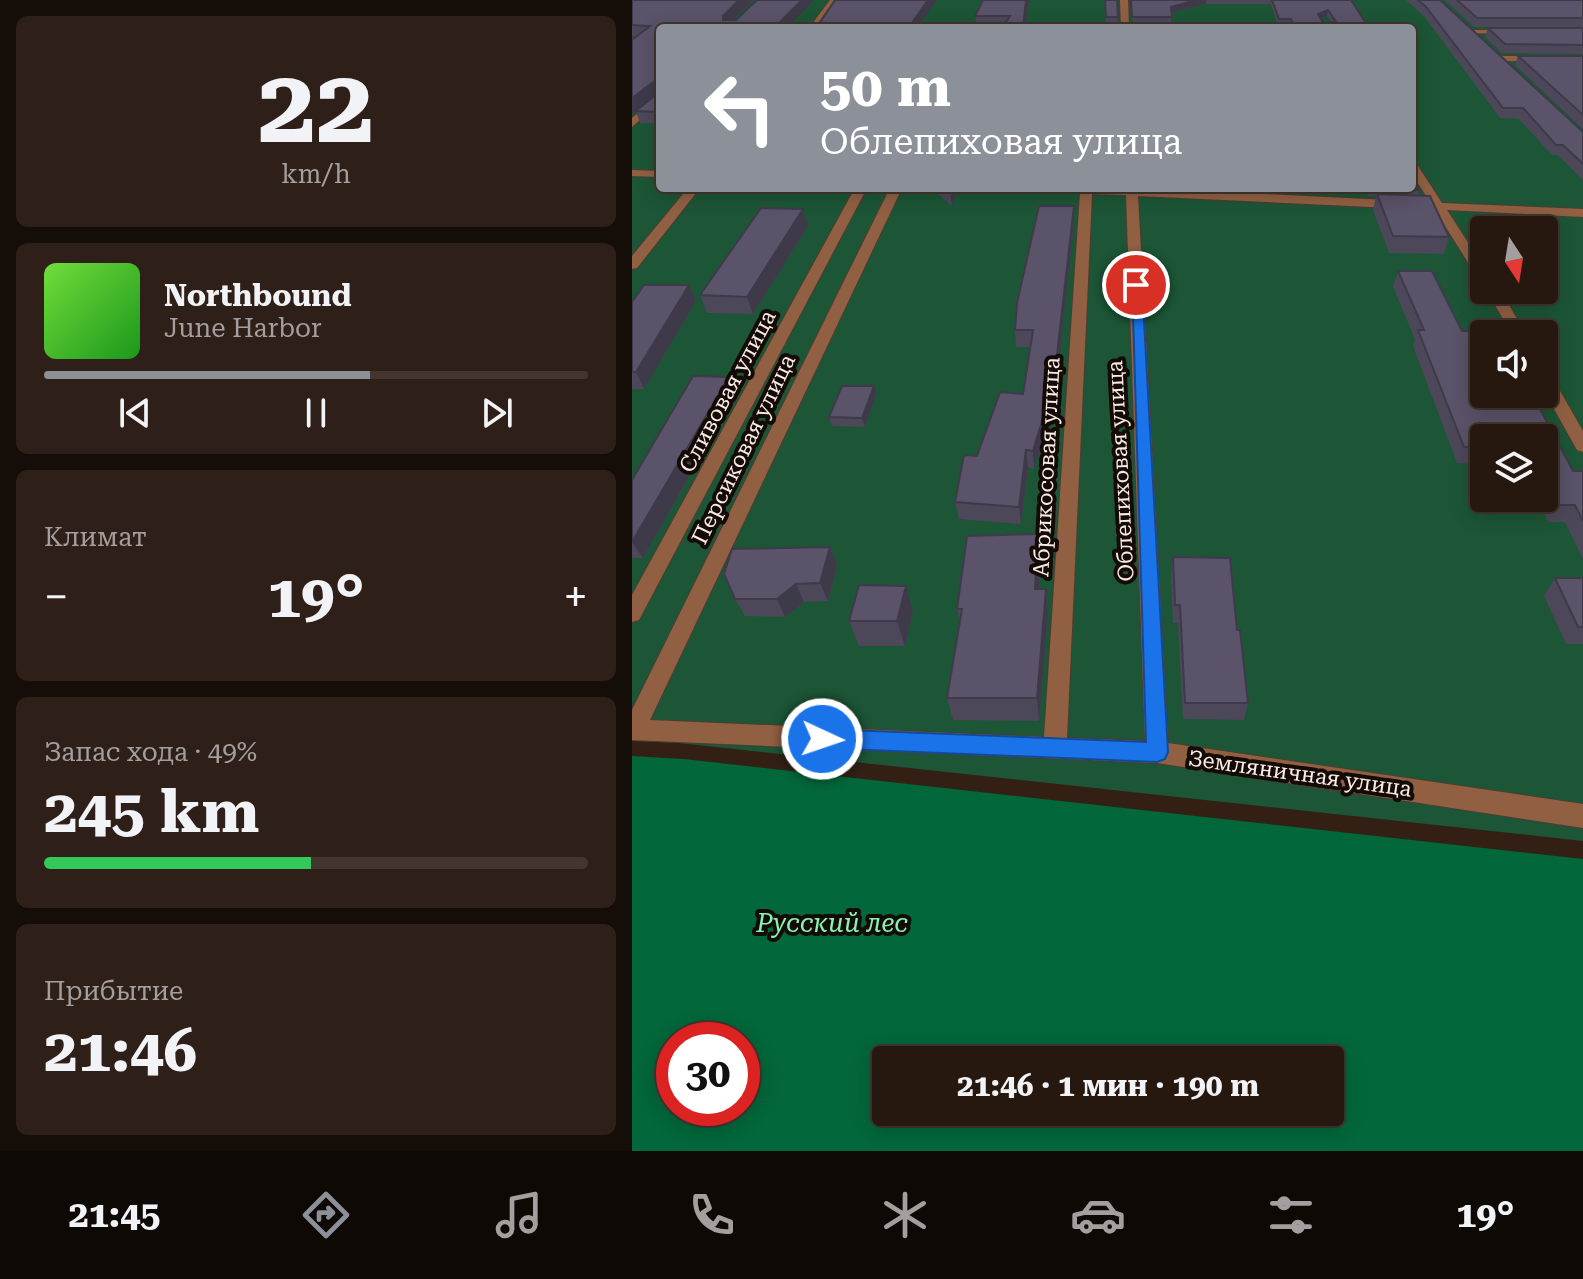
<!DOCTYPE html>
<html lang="ru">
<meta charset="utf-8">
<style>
body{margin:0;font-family:"Roboto Serif",serif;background:#2e2018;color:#f1f3f6;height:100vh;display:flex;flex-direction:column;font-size:30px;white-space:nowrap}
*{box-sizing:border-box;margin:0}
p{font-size:26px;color:#a49f9e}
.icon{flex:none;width:44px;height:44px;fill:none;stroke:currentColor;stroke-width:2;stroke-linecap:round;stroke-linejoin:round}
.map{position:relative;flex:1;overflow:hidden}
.drawer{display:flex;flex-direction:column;gap:16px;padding:16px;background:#150d08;width:632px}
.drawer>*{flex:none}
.guide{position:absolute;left:24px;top:24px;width:760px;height:168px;border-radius:8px;box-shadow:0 4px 20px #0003,0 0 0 2px #42362f;background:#8c9099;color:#fff;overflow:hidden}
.needle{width:52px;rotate:168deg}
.controls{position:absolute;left:838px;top:216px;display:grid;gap:16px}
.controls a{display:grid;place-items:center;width:88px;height:88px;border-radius:8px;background:#26170f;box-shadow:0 4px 20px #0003,0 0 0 2px #42362f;font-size:40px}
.speed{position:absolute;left:24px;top:1022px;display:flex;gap:16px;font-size:40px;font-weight:700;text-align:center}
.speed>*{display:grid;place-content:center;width:104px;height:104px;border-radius:50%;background:#26170f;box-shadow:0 4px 20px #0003,0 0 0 2px #42362f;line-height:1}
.speed .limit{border:12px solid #d22;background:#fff;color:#111}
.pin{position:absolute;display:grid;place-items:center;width:68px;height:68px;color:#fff;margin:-34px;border:4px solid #fff;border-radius:50%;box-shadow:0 2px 8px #0007}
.me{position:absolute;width:88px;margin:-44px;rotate:93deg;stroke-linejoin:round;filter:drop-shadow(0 0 6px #0008)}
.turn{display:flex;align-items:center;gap:28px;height:168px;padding:0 32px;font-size:36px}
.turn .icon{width:104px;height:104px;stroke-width:2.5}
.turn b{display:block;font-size:56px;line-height:68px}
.big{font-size:60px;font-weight:700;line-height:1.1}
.drawer .card{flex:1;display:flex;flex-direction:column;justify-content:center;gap:12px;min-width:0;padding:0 28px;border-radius:12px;background:#2e2018}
.drawer .dial{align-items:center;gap:0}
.dial b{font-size:104px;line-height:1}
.song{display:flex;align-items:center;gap:24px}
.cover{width:96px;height:96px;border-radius:12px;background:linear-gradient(135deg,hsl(100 70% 55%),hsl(120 70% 35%))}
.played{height:8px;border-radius:4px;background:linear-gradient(90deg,#8c9099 60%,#42362f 60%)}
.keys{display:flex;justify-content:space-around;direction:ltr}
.heat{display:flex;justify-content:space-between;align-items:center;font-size:44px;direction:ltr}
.charge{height:12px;border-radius:6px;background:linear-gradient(90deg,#34c759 49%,#42362f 0)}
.trip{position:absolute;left:240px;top:1046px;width:472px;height:80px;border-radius:8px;background:#26170f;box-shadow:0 4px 20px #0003,0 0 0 2px #42362f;font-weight:700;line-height:80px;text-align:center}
.menu{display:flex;height:128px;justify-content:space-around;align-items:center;background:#0f0906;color:#a49f9e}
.menu .icon{width:56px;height:56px}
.menu .active{color:#8c9099}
.menu b{font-size:36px;color:#f1f3f6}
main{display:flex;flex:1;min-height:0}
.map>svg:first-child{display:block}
.green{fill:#1c5636;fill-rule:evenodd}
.forest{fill:#02673a;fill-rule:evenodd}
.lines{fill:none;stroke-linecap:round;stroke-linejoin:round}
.minor-casing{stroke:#4f3c31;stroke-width:2}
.minor{fill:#916043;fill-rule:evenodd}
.wall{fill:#4d475a;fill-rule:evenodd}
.shaded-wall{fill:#3f3a4a}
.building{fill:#5a5369;stroke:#3f3a4a;stroke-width:2;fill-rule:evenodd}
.route{fill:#1a73e8;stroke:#114b97;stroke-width:2}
.labels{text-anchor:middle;stroke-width:8;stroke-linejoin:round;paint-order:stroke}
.street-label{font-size:22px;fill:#faebe4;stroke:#140b07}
.near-park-label{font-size:26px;font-style:italic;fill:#86f5b2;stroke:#140b07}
</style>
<main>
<section class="drawer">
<div class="card dial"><b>22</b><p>km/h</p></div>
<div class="card">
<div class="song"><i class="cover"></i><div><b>Northbound</b><p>June Harbor</p></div></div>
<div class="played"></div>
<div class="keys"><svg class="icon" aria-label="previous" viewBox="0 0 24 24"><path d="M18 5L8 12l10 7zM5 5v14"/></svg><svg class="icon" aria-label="pause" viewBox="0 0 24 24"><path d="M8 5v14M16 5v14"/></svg><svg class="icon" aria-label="next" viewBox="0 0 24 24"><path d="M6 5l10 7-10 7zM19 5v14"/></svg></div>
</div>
<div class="card"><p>Климат</p>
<div class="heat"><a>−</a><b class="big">19°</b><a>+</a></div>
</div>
<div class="card"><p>Запас хода · 49%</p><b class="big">245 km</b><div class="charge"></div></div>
<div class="card"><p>Прибытие</p><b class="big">21:46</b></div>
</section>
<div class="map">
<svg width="951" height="1151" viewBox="0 0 951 1151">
<rect width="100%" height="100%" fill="#331f14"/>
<path class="green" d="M0,0H951V841L47,743L0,741ZM28,28H780V188H28ZM852,230H912V290H852ZM852,334H912V394H852ZM852,438H912V498H852Z"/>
<path class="forest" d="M0,756L52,759L951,859V1151H0ZM42,1040H110V1108H42ZM254,1060H698V1112H254Z"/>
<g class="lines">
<g class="minor-casing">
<path id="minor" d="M198,0H206L185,28H177Z
M488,0H496L497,28H489Z
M327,22H333V28H325Z
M301,23H307V28H299Z
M838,30H882L886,32L835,34Z
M868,56H951V62L865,61Z
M28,94V102L0,127V118Z
M780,162L784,163L810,203L951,209V217L815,210L852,267V281L847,280L803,210L506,196L536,743L951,804V828L525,763L0,740V710L258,188H270L18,720L412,737L448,193L416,191L410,188H506L798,202L780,174ZM460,194L494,195L513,741L435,738Z
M0,170L28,171V177L0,176Z
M56,188H68L5,268L0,269V256Z
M223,188H235L7,620L0,622V595Z
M854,290H868L894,334H880Z
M912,372L920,377L951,431V452L945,450L912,391Z"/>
</g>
<use href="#minor" class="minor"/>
</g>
<path class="wall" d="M0,0H121L100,20L155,28H28V124L8,123L4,111L12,104L0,114V40L5,36H0Z
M397,0L393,28H345L343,16Z
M473,0H485L486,24H474Z
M499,0H719L737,28H659L658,25H646L639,4H574L539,13V24H500ZM695,16L699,22L691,23L689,19Z
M774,0H808L951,132V180L926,155H920L887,119L868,118L792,16Z
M813,0H951V27H842Z
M856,28H951V54L870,53L853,37Z
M886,56H951V129L883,65Z
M299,188H325L320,206Z
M733,188H780L787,190L786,196L817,237L812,254L757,253L741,210L744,196H736Z
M442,222L423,398L402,469L396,467L389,524L327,519L323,502L345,456L391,394L398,347H384L383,330Z
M176,226L121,314L75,313L68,295Z
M766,271H800L830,331H848L852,338V394H900L941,471H951V559L933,522H916L905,498H912V438H852V464L825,463L781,346L783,339L761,287Z
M57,285L64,301L12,389H0V302Z
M97,377L104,393L11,558H0V480Z
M244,395L233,427L200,426L197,417Z
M406,534L408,559L407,589H414L416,613L407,721L321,720L315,698L328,621L325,609Z
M198,547L205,565L196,601L172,602L153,617L113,616L103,599Z
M541,557L605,630L616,703L612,720L551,719L546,623H541L539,575Z
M923,578H951V644H934L912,596Z
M281,611L273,646H227L217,621Z"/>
<path class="shaded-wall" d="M107,0H121L94,26L91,20V16Z
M170,0H182L155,28H142Z
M296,0H305L285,28H277Z
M394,0H397L393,28H391Z
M564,0H574V4L538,13L539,7Z
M696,10L695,16L685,20L686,14Z
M24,80L28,91L0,114V98Z
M319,188H325L320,206L318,191Z
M442,206V222L423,398L402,469L401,451Z
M171,209L176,226L121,314L115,297Z
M57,285L64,301L12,389L4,372Z
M97,377L104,393L11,558L0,542Z
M242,386L244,395L233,427L230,418Z
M394,450L396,467L389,524L387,507Z
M406,534L408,559L406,613L403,589Z
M198,547L205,565L196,601L188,583Z
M164,584L172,602L153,617L145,599Z
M274,586L281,611L273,646L265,621Z
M414,589L416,613L407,721L405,698Z"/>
<path class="building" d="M0,0H107L91,16V20H104L125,0H170L142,28H28V112L4,111L26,93L27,82L24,80L0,98V40L18,26L0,25Z
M203,0H296L277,27H273V28H184Z
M351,0H394L391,28H370L378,16H343Z
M473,0H485L486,17H474Z
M499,0H564L539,7L540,17H500Z
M640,0H719L737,28H663L659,19H647ZM696,10L704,22L691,23L686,14Z
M786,0H808L951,132V164L931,145H924L891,108H871L794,7Z
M825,0H951V18H845Z
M856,28H951V45L873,44Z
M886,56H951V115Z
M780,178L787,190L744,188H780Z
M745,194L798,196L817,237L761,236Z
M407,206H442L422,381L401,451L394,450L387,507L323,502L332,455L345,456L368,392L391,394L401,330H383L385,303Z
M129,208L171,209L115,297L68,295Z
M766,271H800L830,331H848L852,338V394H900L941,471H951V521L943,505H926L912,478V438H852V447H832L786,330H792Z
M12,285H57L4,372H0V302Z
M61,376L97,377L0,542V480Z
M210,386H242L230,418L197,417Z
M406,534L403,589H414L405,698H315L330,609H325L335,536Z
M198,547L188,583L164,584L145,599H103L92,574L100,549Z
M541,557L598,558L605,630H608L616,703H553L548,605H543Z
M923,578H951V627H946Z
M227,585L274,586L265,621H217Z"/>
<path class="route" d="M500,282L510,285L536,752L533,759L525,762L190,748L182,745L179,739L182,732L190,729L514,742Z"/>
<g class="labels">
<g class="street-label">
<text transform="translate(95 391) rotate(-62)" y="8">Сливовая улица</text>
<text transform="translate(111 449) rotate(-64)" y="8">Персиковая улица</text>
<text transform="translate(414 467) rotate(-87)" y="8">Абрикосовая улица</text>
<text transform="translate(488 471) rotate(-93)" y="8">Облепиховая улица</text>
<text transform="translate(668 773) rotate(8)" y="8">Земляничная улица</text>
</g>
<g class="near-park-label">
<text x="200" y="932">Русский лес</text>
</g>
</g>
</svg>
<div class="controls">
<a><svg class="needle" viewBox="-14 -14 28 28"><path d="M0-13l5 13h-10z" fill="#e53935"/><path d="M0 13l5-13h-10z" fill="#a49f9e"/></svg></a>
<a><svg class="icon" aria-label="sound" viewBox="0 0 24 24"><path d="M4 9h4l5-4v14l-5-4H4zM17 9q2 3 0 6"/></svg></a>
<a><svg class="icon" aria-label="layers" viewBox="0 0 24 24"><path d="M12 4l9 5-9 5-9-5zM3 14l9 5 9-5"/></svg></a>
</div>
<div class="speed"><div class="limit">30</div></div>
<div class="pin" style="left:504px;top:285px;background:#d93025"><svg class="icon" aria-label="arrive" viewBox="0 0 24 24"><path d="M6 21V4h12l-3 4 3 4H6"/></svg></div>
<svg class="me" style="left:190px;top:739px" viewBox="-20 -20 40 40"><circle r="17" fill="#1a73e8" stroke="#fff" stroke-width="3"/><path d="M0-11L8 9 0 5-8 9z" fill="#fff"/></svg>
<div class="trip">21:46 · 1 мин · 190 m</div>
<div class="guide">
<div class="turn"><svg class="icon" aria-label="left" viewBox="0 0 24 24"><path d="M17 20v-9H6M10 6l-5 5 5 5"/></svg><div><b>50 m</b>Облепиховая улица</div></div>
</div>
</div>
</main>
<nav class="menu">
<b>21:45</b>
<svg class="icon active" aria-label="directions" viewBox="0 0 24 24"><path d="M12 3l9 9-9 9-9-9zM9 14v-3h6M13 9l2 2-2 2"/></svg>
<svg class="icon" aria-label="music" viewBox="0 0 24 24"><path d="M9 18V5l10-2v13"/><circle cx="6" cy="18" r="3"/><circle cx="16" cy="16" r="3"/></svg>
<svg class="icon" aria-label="phone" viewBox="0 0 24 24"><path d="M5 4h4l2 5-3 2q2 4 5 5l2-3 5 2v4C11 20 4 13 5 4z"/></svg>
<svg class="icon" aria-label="climate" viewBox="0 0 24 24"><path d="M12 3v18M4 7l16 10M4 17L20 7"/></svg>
<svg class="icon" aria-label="car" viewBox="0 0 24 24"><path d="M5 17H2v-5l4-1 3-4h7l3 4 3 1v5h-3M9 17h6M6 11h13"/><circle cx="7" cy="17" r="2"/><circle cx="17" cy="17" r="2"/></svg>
<svg class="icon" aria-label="filters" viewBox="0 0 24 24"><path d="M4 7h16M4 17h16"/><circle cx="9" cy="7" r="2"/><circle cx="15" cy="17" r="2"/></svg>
<b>19°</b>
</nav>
